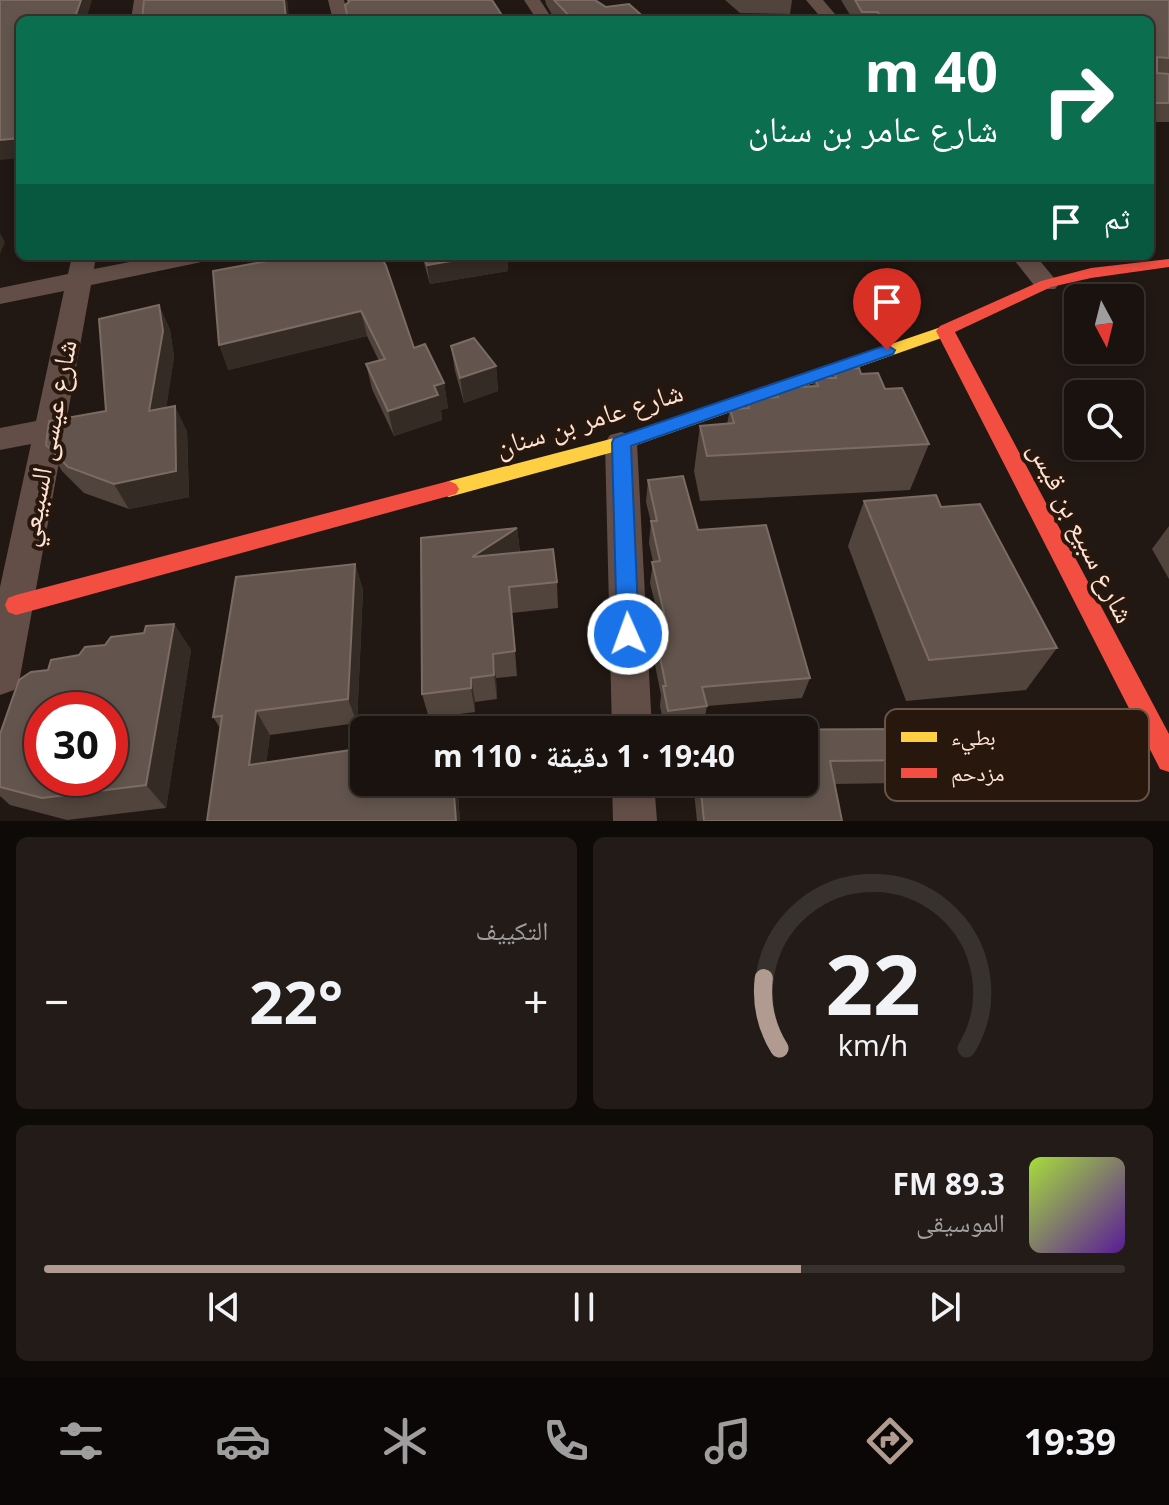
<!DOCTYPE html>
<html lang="ar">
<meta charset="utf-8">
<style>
body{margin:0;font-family:"Noto Sans","Noto Naskh Arabic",sans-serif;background:#221b17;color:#f1f3f6;direction:rtl;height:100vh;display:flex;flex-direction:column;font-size:30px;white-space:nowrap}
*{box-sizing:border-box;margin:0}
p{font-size:26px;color:#9f9e9e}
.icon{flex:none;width:44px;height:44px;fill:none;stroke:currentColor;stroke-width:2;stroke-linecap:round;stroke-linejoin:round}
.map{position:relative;height:821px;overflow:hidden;direction:ltr}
.details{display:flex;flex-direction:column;gap:16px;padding:16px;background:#0e0a08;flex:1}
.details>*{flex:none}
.hud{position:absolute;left:16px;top:16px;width:1138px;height:244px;border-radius:12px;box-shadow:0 4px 12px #0003,0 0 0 2px #37322e;direction:rtl;background:#0b6e4f;color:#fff;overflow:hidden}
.needle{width:52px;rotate:173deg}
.buttons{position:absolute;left:1064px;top:284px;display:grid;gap:16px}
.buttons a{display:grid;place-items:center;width:80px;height:80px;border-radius:12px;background:#19120e;box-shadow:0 4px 12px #0003,0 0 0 2px #37322e;font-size:40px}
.speed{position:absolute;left:24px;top:692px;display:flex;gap:16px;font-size:40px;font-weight:700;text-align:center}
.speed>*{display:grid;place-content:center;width:104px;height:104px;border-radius:50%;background:#19120e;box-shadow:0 4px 12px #0003,0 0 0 2px #37322e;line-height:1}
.speed .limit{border:12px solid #d22;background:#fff;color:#111}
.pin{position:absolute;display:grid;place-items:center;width:68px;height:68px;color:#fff;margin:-82px -34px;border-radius:50% 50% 50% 0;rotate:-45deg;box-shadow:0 0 8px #0007}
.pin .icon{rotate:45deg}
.me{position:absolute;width:88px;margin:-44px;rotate:358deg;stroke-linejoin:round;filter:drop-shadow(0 0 6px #0008)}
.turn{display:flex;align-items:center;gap:28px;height:168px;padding:0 24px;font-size:36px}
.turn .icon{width:104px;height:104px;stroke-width:2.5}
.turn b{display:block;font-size:56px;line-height:68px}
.then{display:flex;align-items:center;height:76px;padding:0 24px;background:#0003;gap:16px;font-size:30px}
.big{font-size:60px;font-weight:700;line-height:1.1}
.details .card{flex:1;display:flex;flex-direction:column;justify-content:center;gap:12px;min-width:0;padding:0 28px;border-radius:12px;background:#221b17}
.details .dial{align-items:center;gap:0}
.dial svg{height:208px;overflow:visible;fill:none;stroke:#37322e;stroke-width:7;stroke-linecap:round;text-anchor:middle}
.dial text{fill:#f1f3f6;stroke:none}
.song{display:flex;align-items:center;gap:24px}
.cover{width:96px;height:96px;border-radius:12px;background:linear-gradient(135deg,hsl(80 70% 55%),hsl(270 70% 35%))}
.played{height:8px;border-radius:4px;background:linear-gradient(90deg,#b19b90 70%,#37322e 70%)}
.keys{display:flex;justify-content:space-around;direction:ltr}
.heat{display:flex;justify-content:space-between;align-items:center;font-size:44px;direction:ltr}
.details .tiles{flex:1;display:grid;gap:16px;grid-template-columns:1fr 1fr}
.card:last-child{grid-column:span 2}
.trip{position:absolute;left:350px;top:716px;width:468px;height:80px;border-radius:12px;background:#19120e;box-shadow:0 4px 12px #0003,0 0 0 2px #37322e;font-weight:700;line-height:80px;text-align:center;direction:rtl}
.tab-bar{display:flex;height:128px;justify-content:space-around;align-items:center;background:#0a0706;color:#9f9e9e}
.tab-bar .icon{width:56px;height:56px}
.tab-bar .selected{color:#b19b90}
.tab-bar b{font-size:36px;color:#f1f3f6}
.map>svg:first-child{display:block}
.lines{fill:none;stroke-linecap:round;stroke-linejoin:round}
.street{fill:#624e47;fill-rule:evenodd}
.slow{fill:#ffcf43;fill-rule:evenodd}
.jam{fill:#f24e42;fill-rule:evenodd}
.wall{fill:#50443c}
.shaded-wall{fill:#352b25}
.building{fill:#63554d;stroke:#7b6b62;stroke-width:2;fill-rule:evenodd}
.route{fill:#1a73e8;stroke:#114b97;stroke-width:2}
.labels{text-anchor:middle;stroke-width:8;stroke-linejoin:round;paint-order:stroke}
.street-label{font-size:28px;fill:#ffe2d3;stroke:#27170d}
.key{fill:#27170d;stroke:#685448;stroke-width:2}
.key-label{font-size:22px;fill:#ffe2d3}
</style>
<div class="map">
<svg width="1169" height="821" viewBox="0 0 1169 821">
<rect width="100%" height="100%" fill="#211813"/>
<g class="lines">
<path class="street" d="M134,0H150L147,20H131Z
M328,0H344L349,20H333Z
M524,0H540L553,20H537Z
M806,0H823L840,20H823Z
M72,256H96L94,269L160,256H209L206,261L197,263L91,285L20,677L14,690L0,695V587L31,444L0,450V428L36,421L64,291L0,304V288L68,274Z
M1011,256H1036L1059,284L1055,289H1037Z
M621,432L632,435L637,443L652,730H612L605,443L610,435Z
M612,782H654L657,821H613Z"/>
<path class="slow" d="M944,326L950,327L952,331L950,335L628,448L449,497L442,494L439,489L442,484L449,481L618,437Z"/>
<path class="jam" d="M1169,259V267L1091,278L1051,287L955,332L1169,734V772L1160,769L936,331L940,326L1041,281L1091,268Z
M449,481L456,484L459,489L456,494L16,615L8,612L5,605L8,598L16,595Z"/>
</g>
<path class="wall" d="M545,0H595L606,7L647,20H555L546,4Z
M725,0H792L790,14L740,13Z
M841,0H1169V122H1150V20H853Z
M295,256L414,348L444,383L448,408L441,410L442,420L394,436L372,389L366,364L379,361L367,336L228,370Z
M422,256H507L508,271L430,284Z
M159,305L170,330L174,357L166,407L187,431L189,497L129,509L84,493L62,471L46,445L106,411Z
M451,346L496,366L498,391L464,403L455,371Z
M833,369L861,374L885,389L929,444L910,490L700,501L694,471L700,426L727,424L730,409H744L746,399L773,397L775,388L813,386L815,378H830Z
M648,480L698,530L810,678L802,698L707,706L703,726L665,730L660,706L661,695L651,645L653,622L657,621L658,616L650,583L653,562L649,543L651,522L646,502Z
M864,501L941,507L1057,648L1026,690L906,701L848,546Z
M1169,526V579L1152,549Z
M517,528L520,552L557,582L558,608L512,613L517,676L496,678L497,699L475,702V712L429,718L422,694Z
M355,564L363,590L357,723L270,735L266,763L351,750L364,782H457L460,821H207L220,728L213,717Z
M174,624L191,650L166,808L67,820L10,805L0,796V734L79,655L105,645Z
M804,730L912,760L897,783L835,784L842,821H697L693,782H804Z"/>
<path class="shaded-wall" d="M81,0H92L86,20H74Z
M284,0H287L288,4L289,20H286Z
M20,138V158L0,160V140Z
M0,233L5,242L0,254Z
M480,256H507L508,271L430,284L427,265Z
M159,305L170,330L174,357L162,437L149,411Z
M361,311L367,336L228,370L219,345Z
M496,366L498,391L464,403L460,378Z
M444,383L448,408L441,410L442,420L394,436L388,411L434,386Z
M175,406L187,431L189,497L129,509L114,484Z
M517,528L520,554L472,557Z
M355,564L363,590L357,723L348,699Z
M174,624L191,650L166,808L146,785Z
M493,654L496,678L497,699L494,675Z
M471,678L475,702V712L471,688Z
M256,711L270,735L263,787L249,765Z
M351,750L361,772V798L351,776Z
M453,782H457L460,821H456Z"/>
<path class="building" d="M0,0H81L74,20H20V138L0,140Z
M144,0H284L286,20H142Z
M348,0H492L505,20H348L345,5L349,2Z
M554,0H595L606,7L629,4L647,20H573Z
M855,0H1169V58L1157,57V73L1169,74V103H1150V20H881L878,12H862Z
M295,256H381L386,266L414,348L425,344L444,383L434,386L438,395L388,411L366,364L385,359L361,311L219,345L213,271Z
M424,256H480L427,265Z
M159,305L163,331L149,411L175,406L176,471L114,484L68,467L46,445L49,421L106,411L99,319Z
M474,338L496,366L460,378L451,346Z
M859,368L861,374L878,373L885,389L902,388L929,444L707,456L700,426L734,423L730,409L749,408L746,399L778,397L775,388L818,386L815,378H836L833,369Z
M683,476L698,530L766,525L810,678L702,687L707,706L668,711L663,686H666L653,624V622L660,621L658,614L664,613L652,562L660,561L651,521H657L648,480Z
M936,495L941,507L980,504L1057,648L929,660L864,501Z
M517,528L472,557L553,549L557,582L509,587L515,651L493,654L494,675L471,678V688L422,694L421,538Z
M355,564L348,699L256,711L249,765L351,750V776L364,774V782H453L456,821H207L222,716L213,717L236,577Z
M174,624L146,785L42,798L0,787V734L19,680L31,672L48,670L51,660L79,655L85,647L105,645L111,637L144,633L146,626ZM42,710H110V778H42Z
M904,729L912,760L830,761L842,821H704L700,782H804V730H735Z"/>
<path class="route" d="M887,345L895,350L893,354L631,446L639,634L636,641L628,644L620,641L617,634L612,443L614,438Z"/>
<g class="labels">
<g class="street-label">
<text transform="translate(589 419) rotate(-17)" y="10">شارع عامر بن سنان</text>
<text transform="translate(47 443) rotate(-79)" y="10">شارع عيسى السبيعي</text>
<text transform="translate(1082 532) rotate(63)" y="10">شارع سبيع بن قيس</text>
</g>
</g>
<rect x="885" y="709" width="264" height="92" rx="12" class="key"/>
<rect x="901" y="732" width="36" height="10" fill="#ffcf43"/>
<rect x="901" y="768" width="36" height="10" fill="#f24e42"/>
<g class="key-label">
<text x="951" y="745">بطيء</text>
<text x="951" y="781">مزدحم</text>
</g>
</svg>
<div class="buttons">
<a><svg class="needle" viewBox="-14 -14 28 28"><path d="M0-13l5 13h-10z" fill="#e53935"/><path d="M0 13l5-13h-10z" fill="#9f9e9e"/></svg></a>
<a><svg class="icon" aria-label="search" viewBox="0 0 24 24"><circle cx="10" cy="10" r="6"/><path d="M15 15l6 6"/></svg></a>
</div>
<div class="speed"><div class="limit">30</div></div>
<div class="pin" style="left:887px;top:350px;background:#d93025"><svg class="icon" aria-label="arrive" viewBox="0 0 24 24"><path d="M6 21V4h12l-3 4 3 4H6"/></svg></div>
<svg class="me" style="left:628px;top:634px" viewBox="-20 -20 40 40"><circle r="17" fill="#1a73e8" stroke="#fff" stroke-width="3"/><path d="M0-11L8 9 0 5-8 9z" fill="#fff"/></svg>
<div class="trip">19:40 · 1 دقيقة · 110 m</div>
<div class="hud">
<div class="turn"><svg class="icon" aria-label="right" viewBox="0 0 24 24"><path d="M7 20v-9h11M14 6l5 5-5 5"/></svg><div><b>40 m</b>شارع عامر بن سنان</div></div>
<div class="then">ثم<svg class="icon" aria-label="arrive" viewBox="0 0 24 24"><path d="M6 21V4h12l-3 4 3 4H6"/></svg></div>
</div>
</div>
<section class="details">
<div class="tiles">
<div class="card dial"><svg viewBox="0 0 100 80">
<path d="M14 69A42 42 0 1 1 86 69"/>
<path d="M14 69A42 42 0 0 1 8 42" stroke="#b19b90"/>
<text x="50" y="56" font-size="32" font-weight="700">22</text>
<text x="50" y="72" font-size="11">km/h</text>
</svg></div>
<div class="card"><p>التكييف</p>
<div class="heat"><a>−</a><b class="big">22°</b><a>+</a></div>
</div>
<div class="card">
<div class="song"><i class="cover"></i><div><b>89.3 FM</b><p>الموسيقى</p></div></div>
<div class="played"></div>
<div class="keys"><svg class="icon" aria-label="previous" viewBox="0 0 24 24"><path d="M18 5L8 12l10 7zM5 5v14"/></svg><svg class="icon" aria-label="pause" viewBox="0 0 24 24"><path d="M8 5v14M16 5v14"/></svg><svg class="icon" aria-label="next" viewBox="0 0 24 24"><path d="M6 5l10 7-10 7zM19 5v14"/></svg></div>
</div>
</div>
</section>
<nav class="tab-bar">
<b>19:39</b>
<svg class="icon selected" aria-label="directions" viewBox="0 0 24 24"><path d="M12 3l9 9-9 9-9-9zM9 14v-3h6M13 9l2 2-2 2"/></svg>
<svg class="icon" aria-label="music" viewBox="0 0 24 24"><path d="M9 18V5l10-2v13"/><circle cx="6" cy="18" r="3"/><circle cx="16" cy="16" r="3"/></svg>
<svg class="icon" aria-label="phone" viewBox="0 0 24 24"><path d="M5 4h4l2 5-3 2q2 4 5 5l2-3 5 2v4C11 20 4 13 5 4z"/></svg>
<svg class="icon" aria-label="climate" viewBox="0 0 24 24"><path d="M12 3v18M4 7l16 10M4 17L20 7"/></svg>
<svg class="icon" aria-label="car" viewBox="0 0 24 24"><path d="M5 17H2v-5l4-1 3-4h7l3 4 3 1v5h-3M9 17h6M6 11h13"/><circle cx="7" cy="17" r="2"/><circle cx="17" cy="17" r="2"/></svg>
<svg class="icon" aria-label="filters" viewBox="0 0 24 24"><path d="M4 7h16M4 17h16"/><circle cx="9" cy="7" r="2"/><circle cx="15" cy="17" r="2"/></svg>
</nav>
